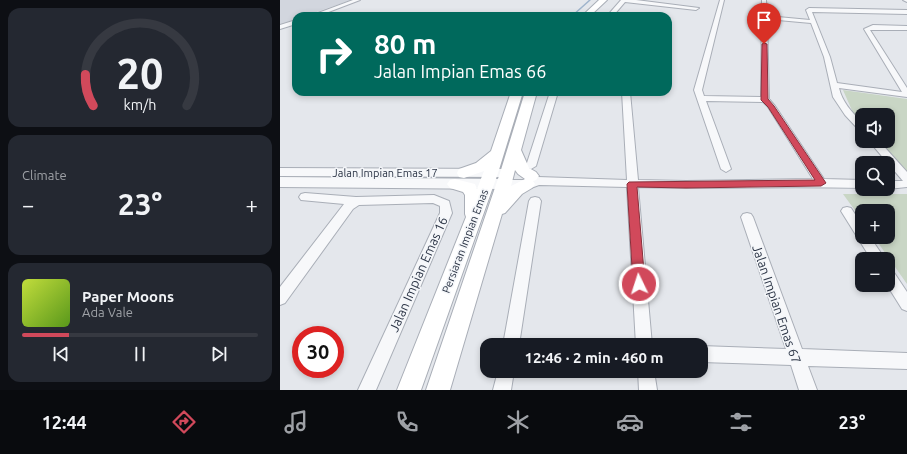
<!DOCTYPE html>
<meta charset="utf-8">
<style>
body{margin:0;font-family:Ubuntu,sans-serif;background:#242831;color:#f1f3f6;height:100vh;display:flex;flex-direction:column;font-size:15px;white-space:nowrap}
*{box-sizing:border-box;margin:0}
p{font-size:13px;color:#9ea1a6}
.icon{flex:none;width:22px;height:22px;fill:none;stroke:currentColor;stroke-width:2;stroke-linecap:round;stroke-linejoin:round}
.map{position:relative;flex:1;overflow:hidden}
.panel{display:flex;flex-direction:column;gap:8px;padding:8px;background:#0d0f14;width:280px}
.panel>*{flex:none}
.hud{position:absolute;left:12px;top:12px;width:380px;height:84px;border-radius:12px;box-shadow:0 2px 6px #0003;background:#00695c;color:#fff;overflow:hidden}
.tools{position:absolute;left:575px;top:108px;display:grid;gap:8px}
.tools a{display:grid;place-items:center;width:40px;height:40px;border-radius:8px;background:#171b24;box-shadow:0 2px 6px #0003;font-size:20px}
.speed{position:absolute;left:12px;top:326px;display:flex;gap:8px;font-size:20px;font-weight:700;text-align:center}
.speed>*{display:grid;place-content:center;width:52px;height:52px;border-radius:50%;background:#171b24;box-shadow:0 2px 6px #0003;line-height:1}
.speed .limit{border:6px solid #d22;background:#fff;color:#111}
.pin{position:absolute;display:grid;place-items:center;width:34px;height:34px;color:#fff;margin:-41px -17px;border-radius:50% 50% 50% 0;rotate:-45deg;box-shadow:0 0 4px #0007}
.pin .icon{rotate:45deg}
.me{position:absolute;width:44px;margin:-22px;rotate:356deg;stroke-linejoin:round;filter:drop-shadow(0 0 3px #0008)}
.turn{display:flex;align-items:center;gap:14px;height:84px;padding:0 16px;font-size:18px}
.turn .icon{width:52px;height:52px;stroke-width:2.5}
.turn b{display:block;font-size:28px;line-height:34px}
.big{font-size:30px;font-weight:700;line-height:1.1}
.panel .card{flex:1;display:flex;flex-direction:column;justify-content:center;gap:6px;min-width:0;padding:0 14px;border-radius:12px;background:#242831}
.panel .dial{align-items:center;gap:0}
.dial svg{height:104px;overflow:visible;fill:none;stroke:#363941;stroke-width:7;stroke-linecap:round;text-anchor:middle}
.dial text{fill:#f1f3f6;stroke:none}
.song{display:flex;align-items:center;gap:12px}
.cover{width:48px;height:48px;border-radius:6px;background:linear-gradient(135deg,hsl(70 70% 55%),hsl(90 70% 35%))}
.played{height:4px;border-radius:2px;background:linear-gradient(90deg,#d1495b 20%,#363941 20%)}
.keys{display:flex;justify-content:space-around;direction:ltr}
.heat{display:flex;justify-content:space-between;align-items:center;font-size:22px;direction:ltr}
.trip{position:absolute;left:200px;top:338px;width:228px;height:40px;border-radius:12px;background:#171b24;box-shadow:0 2px 6px #0003;font-weight:700;line-height:40px;text-align:center}
.menu{display:flex;height:64px;justify-content:space-around;align-items:center;background:#090b0e;color:#9ea1a6}
.menu .icon{width:28px;height:28px}
.menu .active{color:#d1495b}
.menu b{font-size:18px;color:#f1f3f6}
main{display:flex;flex:1;min-height:0}
.map>svg:first-child{display:block}
.built{fill:#d2d6de}
.green{fill:#c9d6c5}
.lines{fill:none;stroke-linecap:round;stroke-linejoin:round}
.stream{stroke:#9fb4cc;stroke-width:1.5}
.minor-casing{stroke:#a9aeb7;stroke-width:2}
.tertiary-casing{stroke:#a9aeb7;stroke-width:2}
.secondary-casing{stroke:#a9aeb7;stroke-width:2}
.minor{fill:#f7f8fa;fill-rule:evenodd}
.tertiary{fill:#f7f8fa;fill-rule:evenodd}
.secondary{fill:#fff;fill-rule:evenodd}
.route{fill:#d1495b;stroke:#882f3b}
.labels{text-anchor:middle;stroke-width:3;stroke-linejoin:round;paint-order:stroke}
.street-label{font-size:11px;fill:#2b3445;stroke:#f4f6f9}
.near-street-label{font-size:13px;fill:#2b3445;stroke:#f4f6f9}
</style>
<main>
<section class="panel">
<div class="card dial"><svg viewBox="0 0 100 80">
<path d="M14 69A42 42 0 1 1 86 69"/>
<path d="M14 69A42 42 0 0 1 8 45" stroke="#d1495b"/>
<text x="50" y="56" font-size="32" font-weight="700">20</text>
<text x="50" y="72" font-size="11">km/h</text>
</svg></div>
<div class="card"><p>Climate</p>
<div class="heat"><a>−</a><b class="big">23°</b><a>+</a></div>
</div>
<div class="card">
<div class="song"><i class="cover"></i><div><b>Paper Moons</b><p>Ada Vale</p></div></div>
<div class="played"></div>
<div class="keys"><svg class="icon" aria-label="previous" viewBox="0 0 24 24"><path d="M18 5L8 12l10 7zM5 5v14"/></svg><svg class="icon" aria-label="pause" viewBox="0 0 24 24"><path d="M8 5v14M16 5v14"/></svg><svg class="icon" aria-label="next" viewBox="0 0 24 24"><path d="M6 5l10 7-10 7zM19 5v14"/></svg></div>
</div>
</section>
<div class="map">
<svg width="627" height="390" viewBox="0 0 627 390">
<rect width="100%" height="100%" fill="#e4e7ec"/>
<path class="built" d="M0,0H71L25,16H16V19L0,25Z"/>
<path class="green" d="M563,90L627,99V173L598,141H608V115H582V123L574,115Z
M563,194H627V284L594,237H608V211H582V220Z"/>
<g class="lines">
<path class="stream" d="M292,16L310,0"/>
<g class="minor-casing">
<path id="minor" d="M73,0H80L38,16H30Z
M341,0H356L419,8L416,10L345,2L333,16H327Z
M440,0H444L422,90L424,96L481,97L482,0H486L487,16L530,20L526,10L529,8L627,10V14L532,12L550,57L557,83L622,92L584,29L593,25L627,26V30H590L627,88V97L559,88C562,102 572,112 582,123V131L579,130L565,115L553,97L544,57L531,23L487,19L489,99L495,106L544,179L582,180V188C507,186 433,189 358,187L372,345H356L347,187L259,185L251,188H223L219,187L218,184L219,181L223,180H250L258,177L347,180L342,92H350L358,180L406,181L533,179L488,107L483,102L426,101L451,169L446,172L441,169L414,90Z
M623,0H627V2Z
M16,20V24L0,29V25Z
M270,92H278L256,166L251,169L247,168L246,166Z
M589,141H599L627,172V187L608,189V181H623Z
M25,193L76,197L154,195L169,201L172,213L96,390H78L160,213V206L153,203L79,205L73,209L5,303L0,305V287L64,204L21,200L19,197L21,194Z
M255,197L259,198L261,201L239,345H223L249,201L251,198Z
M567,207L571,208L582,225V237H590L605,259H591L561,211L563,208Z
M467,213L471,214L473,217L522,349L627,353V369L528,366L537,390H519L511,365L421,362V346L506,349L461,217L463,214Z
M608,269L613,271L627,292V311L622,309L607,285Z
M218,371H234L231,390H213Z
M358,371H374L377,390H359Z"/>
</g>
<g class="tertiary-casing">
<path id="tertiary" d="M0,168L227,169L232,170L234,173L232,176L227,177L0,176Z
M0,177L223,179L228,181L230,184L228,187L223,189L0,187Z"/>
</g>
<g class="secondary-casing">
<path id="secondary" d="M319,0H327L310,16H302Z
M231,92H243L218,173L141,390H117L186,217L185,214V195L183,192L170,188L167,184L170,180L175,179L195,184L197,189L204,171L184,178L179,177L177,173L179,169L196,163L211,151Z
M245,92H257L241,150L249,168L256,172L259,176L256,180L253,181L255,184L252,188L242,194L225,213L222,214L170,390H146L220,173ZM235,170L238,174L245,179L231,186Z"/>
</g>
<use href="#minor" class="minor"/>
<use href="#tertiary" class="tertiary"/>
<use href="#secondary" class="secondary"/>
</g>
<path class="route" d="M484,43L487,44L488,99L494,106L546,183L541,186L406,188L357,187L365,284L363,287L359,289L355,287L353,284L347,184L349,182L535,180L488,107L481,100L482,44Z"/>
<g class="labels">
<g class="street-label">
<text x="105" y="177">Jalan Impian Emas 17</text>
<text transform="translate(185 241) rotate(-69)" y="4">Persiaran Impian Emas</text>
</g>
<g class="near-street-label">
<text transform="translate(138 274) rotate(-66)" y="5">Jalan Impian Emas 16</text>
<text transform="translate(497 304) rotate(71)" y="5">Jalan Impian Emas 67</text>
</g>
</g>
</svg>
<div class="tools">
<a><svg class="icon" aria-label="sound" viewBox="0 0 24 24"><path d="M4 9h4l5-4v14l-5-4H4zM17 9q2 3 0 6"/></svg></a>
<a><svg class="icon" aria-label="search" viewBox="0 0 24 24"><circle cx="10" cy="10" r="6"/><path d="M15 15l6 6"/></svg></a>
<a>+</a>
<a>−</a>
</div>
<div class="speed"><div class="limit">30</div></div>
<div class="pin" style="left:484px;top:44px;background:#d93025"><svg class="icon" aria-label="arrive" viewBox="0 0 24 24"><path d="M6 21V4h12l-3 4 3 4H6"/></svg></div>
<svg class="me" style="left:359px;top:284px" viewBox="-20 -20 40 40"><circle r="17" fill="#d1495b" stroke="#fff" stroke-width="3"/><path d="M0-11L8 9 0 5-8 9z" fill="#fff"/></svg>
<div class="trip">12:46 · 2 min · 460 m</div>
<div class="hud">
<div class="turn"><svg class="icon" aria-label="right" viewBox="0 0 24 24"><path d="M7 20v-9h11M14 6l5 5-5 5"/></svg><div><b>80 m</b>Jalan Impian Emas 66</div></div>
</div>
</div>
</main>
<nav class="menu">
<b>12:44</b>
<svg class="icon active" aria-label="directions" viewBox="0 0 24 24"><path d="M12 3l9 9-9 9-9-9zM9 14v-3h6M13 9l2 2-2 2"/></svg>
<svg class="icon" aria-label="music" viewBox="0 0 24 24"><path d="M9 18V5l10-2v13"/><circle cx="6" cy="18" r="3"/><circle cx="16" cy="16" r="3"/></svg>
<svg class="icon" aria-label="phone" viewBox="0 0 24 24"><path d="M5 4h4l2 5-3 2q2 4 5 5l2-3 5 2v4C11 20 4 13 5 4z"/></svg>
<svg class="icon" aria-label="climate" viewBox="0 0 24 24"><path d="M12 3v18M4 7l16 10M4 17L20 7"/></svg>
<svg class="icon" aria-label="car" viewBox="0 0 24 24"><path d="M5 17H2v-5l4-1 3-4h7l3 4 3 1v5h-3M9 17h6M6 11h13"/><circle cx="7" cy="17" r="2"/><circle cx="17" cy="17" r="2"/></svg>
<svg class="icon" aria-label="filters" viewBox="0 0 24 24"><path d="M4 7h16M4 17h16"/><circle cx="9" cy="7" r="2"/><circle cx="15" cy="17" r="2"/></svg>
<b>23°</b>
</nav>
